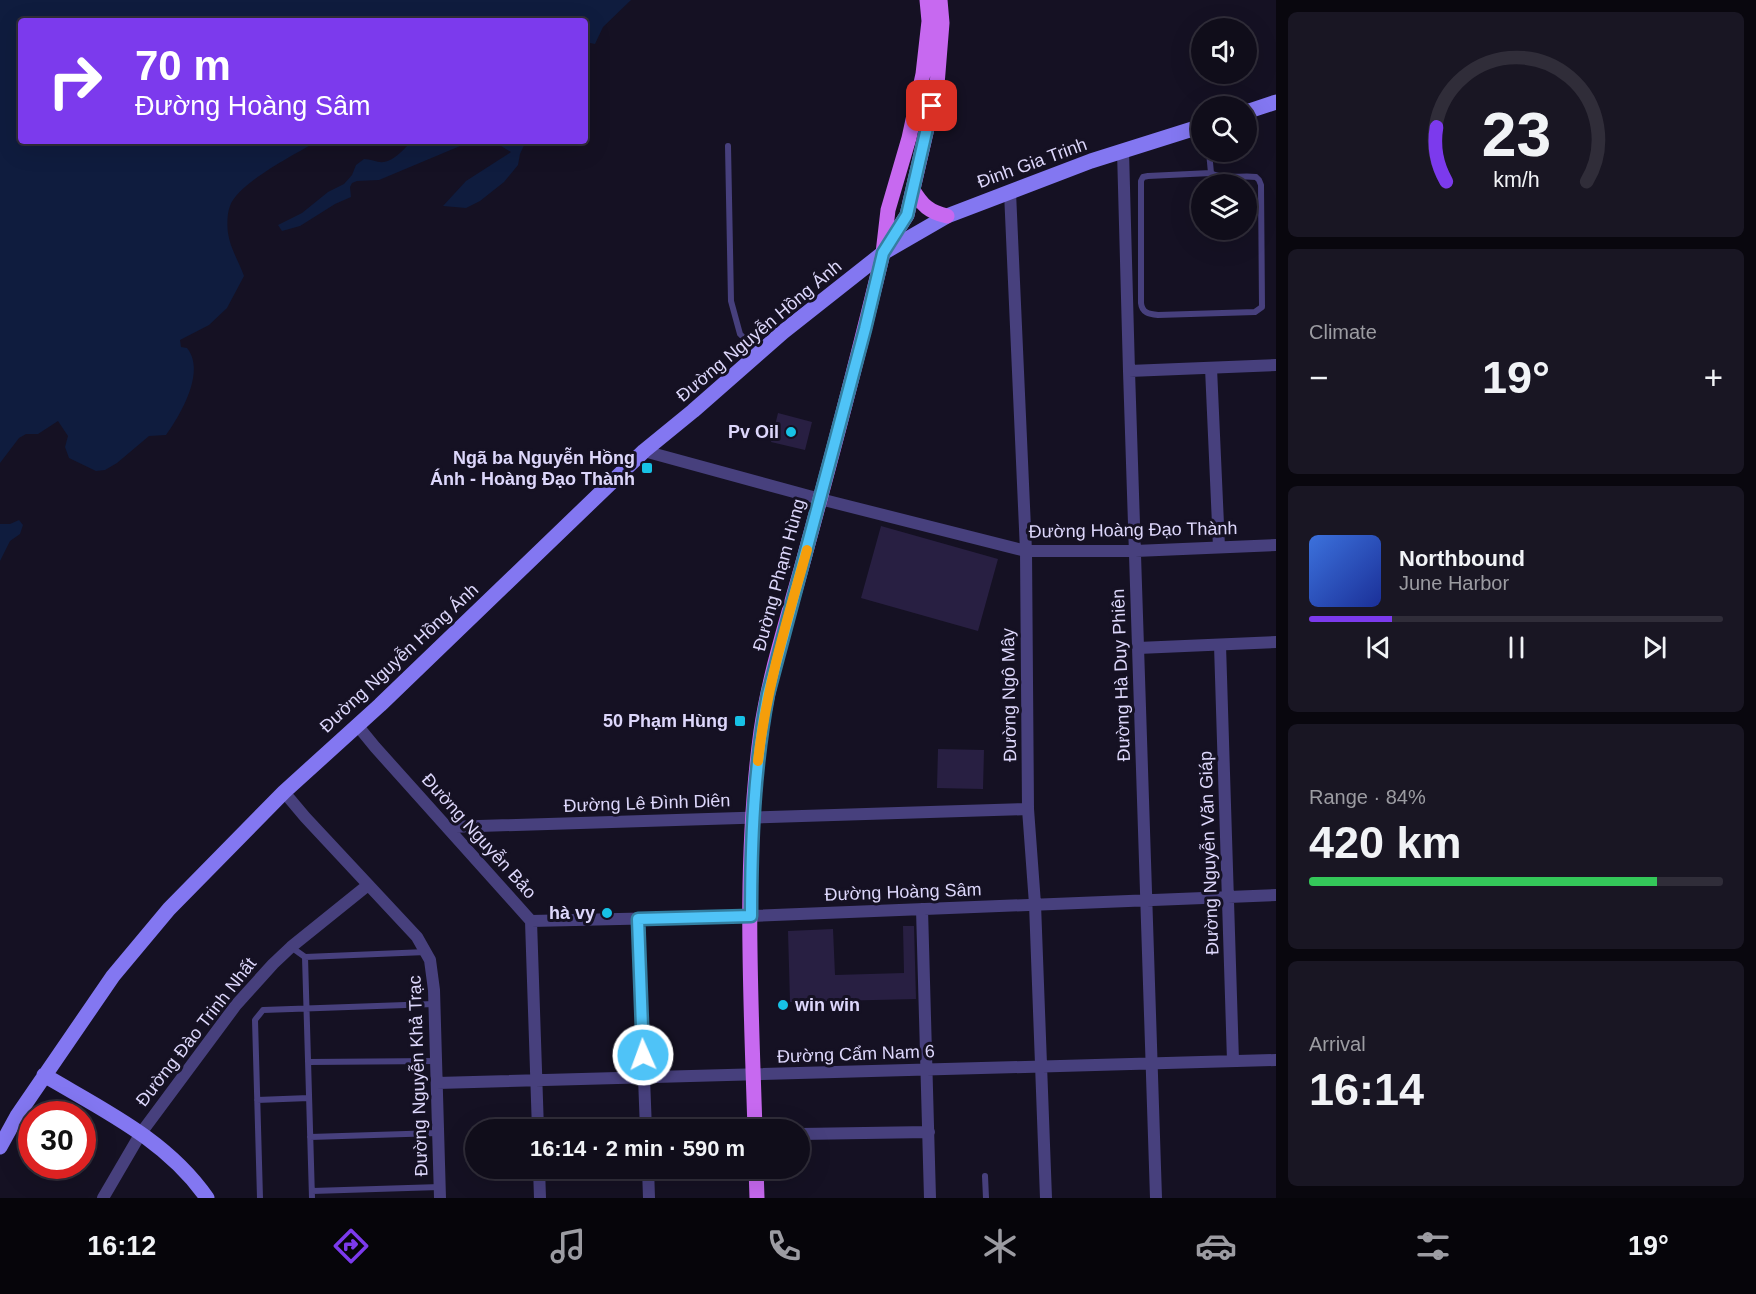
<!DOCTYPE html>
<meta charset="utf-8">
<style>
body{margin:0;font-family:Helvetica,sans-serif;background:#191623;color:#f1f3f6;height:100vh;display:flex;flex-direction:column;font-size:22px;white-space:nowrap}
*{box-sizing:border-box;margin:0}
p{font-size:20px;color:#9c9ca2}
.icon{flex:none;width:33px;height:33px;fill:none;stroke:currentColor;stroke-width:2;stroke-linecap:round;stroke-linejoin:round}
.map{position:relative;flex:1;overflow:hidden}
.sheet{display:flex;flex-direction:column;gap:12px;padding:12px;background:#09070e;width:480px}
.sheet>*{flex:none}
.guide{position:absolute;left:18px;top:18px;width:570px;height:126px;border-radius:6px;box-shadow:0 6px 24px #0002,0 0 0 2px #302d39;background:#7c3aed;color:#fff;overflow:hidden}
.controls{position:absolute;left:1191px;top:18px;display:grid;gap:12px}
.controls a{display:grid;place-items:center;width:66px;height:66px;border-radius:50%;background:#100d1a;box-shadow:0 6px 24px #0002,0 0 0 2px #302d39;font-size:30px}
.speed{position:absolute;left:18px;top:1101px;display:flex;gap:12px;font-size:30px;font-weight:700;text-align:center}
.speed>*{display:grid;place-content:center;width:78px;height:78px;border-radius:50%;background:#100d1a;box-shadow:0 6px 24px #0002,0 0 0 2px #302d39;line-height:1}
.speed .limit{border:9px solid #d22;background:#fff;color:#111}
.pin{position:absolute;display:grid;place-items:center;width:51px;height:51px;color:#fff;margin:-26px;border-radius:12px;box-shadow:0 3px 9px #0006}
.me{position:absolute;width:66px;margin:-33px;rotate:358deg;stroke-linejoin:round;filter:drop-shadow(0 0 4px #0008)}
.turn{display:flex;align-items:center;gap:21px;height:126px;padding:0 18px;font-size:27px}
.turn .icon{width:78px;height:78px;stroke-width:2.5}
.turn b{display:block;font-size:42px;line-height:51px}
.big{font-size:45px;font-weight:800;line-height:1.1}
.sheet .tile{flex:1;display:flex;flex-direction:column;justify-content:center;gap:9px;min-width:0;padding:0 21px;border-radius:9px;background:#191623}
.sheet .dial{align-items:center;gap:0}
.dial svg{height:156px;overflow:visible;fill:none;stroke:#302d39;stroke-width:7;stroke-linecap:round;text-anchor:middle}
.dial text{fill:#f1f3f6;stroke:none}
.song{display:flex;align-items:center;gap:18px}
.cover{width:72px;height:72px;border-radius:9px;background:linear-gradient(135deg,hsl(220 70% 55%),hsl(230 70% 35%))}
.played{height:6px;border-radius:3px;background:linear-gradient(90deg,#7c3aed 20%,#302d39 20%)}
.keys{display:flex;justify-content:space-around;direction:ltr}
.heat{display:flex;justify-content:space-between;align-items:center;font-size:33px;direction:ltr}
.charge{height:9px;border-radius:4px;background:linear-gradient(90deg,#34c759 84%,#302d39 0)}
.trip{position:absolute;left:465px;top:1119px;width:345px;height:60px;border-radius:30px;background:#100d1a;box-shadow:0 6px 24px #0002,0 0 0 2px #302d39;font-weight:800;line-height:60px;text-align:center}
.tab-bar{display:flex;height:96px;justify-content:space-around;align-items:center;background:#06050a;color:#9c9ca2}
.tab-bar .icon{width:42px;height:42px}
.tab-bar .active{color:#7c3aed}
.tab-bar b{font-size:27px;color:#f1f3f6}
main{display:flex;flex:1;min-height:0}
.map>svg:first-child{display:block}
.water{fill:#0f1c3e}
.building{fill:#281f42}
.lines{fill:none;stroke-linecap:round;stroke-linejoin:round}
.lane{stroke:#47407d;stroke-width:6}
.street{stroke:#47407d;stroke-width:12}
.secondary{stroke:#8377f1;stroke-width:15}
.primary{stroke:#c769f0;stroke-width:15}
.route-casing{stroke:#337fa1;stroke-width:15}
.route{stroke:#4fc3f7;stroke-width:10}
.slow{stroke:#f59e0b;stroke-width:10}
.poi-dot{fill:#17c2e6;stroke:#151123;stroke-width:2}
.labels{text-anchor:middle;stroke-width:6;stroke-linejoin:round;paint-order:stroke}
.street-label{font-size:18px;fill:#ddd7fb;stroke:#151123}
.poi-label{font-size:18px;font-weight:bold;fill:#ddd7fb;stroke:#151123;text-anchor:end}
</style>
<main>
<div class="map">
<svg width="1276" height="1198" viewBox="0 0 1276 1198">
<rect width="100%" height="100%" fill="#151123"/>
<path class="water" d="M0,0H631L603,27L595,44L585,42V21H21V141H318C297,153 238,183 230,206C227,213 227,225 228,233C230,248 239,262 244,276L227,308L209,325L180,340L181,347L187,348C206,371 181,414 166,435L149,436L117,463L105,470L96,471L69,458L65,447L68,436L58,421L38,434H26L19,438L0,463Z
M412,141H472L379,180L357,181L352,183L350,187L351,197L335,204L300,226L282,231L278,225L302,213L328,192L344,184L352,175L356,165L364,159C371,159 378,163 384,162C394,161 405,148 412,141Z
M493,141H526L520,154L518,165L504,182L480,201L466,208L443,206L466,181L511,152Z
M19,520L23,525L20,534L10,541L0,561V524H10Z"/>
<path class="building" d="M778,413L812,422L805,450L771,442Z
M881,526L998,559L978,631L861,598Z
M938,749L984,750L983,789L937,788Z
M903,926H914L916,999L790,1002L788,931L833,929L835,975L904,973Z"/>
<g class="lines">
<path class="lane" d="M728,146L731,301L740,334L758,352
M1209,152L1211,173
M1211,173C1223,180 1242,175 1256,177L1259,180L1261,185L1262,307L1255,312L1158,315C1149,314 1142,313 1141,303V181L1143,177L1148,176Z
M291,947L305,957L312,1198
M305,957L426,952
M308,1062L436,1061
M257,1100L309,1098
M310,1137L438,1133
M985,1176L986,1198
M312,1191L440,1187
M260,1198L255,1020L263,1010L434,1004"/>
<path class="street" d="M1123,151L1129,371L1156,1198
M1010,192L1026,551L1028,809L1035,904L1046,1198
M1211,368L1219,547
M1129,371L1276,365
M644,451L820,499L1026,551H1135L1276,545
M1220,645L1233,1061
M1138,648L1276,642
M357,725L375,747L531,921L538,1130
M284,792L305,817L417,937L430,960L434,990L440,1198
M448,827L1028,809
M922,909L930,1198
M638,919L646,1130
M531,921L751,916L1276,895
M437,1083L1276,1060
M800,1134L929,1132
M539,1168L540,1198
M648,1168L649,1198
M103,1198L141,1133L236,1005L273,964L291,947L368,885"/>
<path class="secondary" d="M1246,112L1276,102
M44,1075C103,1110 167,1140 207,1198
M0,1147L17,1116L113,976L169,909L284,792L380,705L644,451L693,411L783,332L883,253L947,216L1091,161L1202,126"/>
<path class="primary" d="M913,190C922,205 929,212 947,216
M886,248L907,215L937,85L942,23L940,0
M755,1130C751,997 743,863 761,731C770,670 790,611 806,551C833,452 859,353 883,253L888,210L909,138L923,74L929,21L927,0
M756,1168L757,1198"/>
</g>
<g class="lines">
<g class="route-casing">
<path id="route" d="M643,1055L638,919L751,916C751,842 754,768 768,694L865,329L883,253L907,215L932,106"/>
</g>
<use href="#route" class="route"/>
<path class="slow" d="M758,761C766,689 787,620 807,550"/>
</g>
<g class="poi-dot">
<circle cx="791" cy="432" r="6"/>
<rect x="641" y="462" width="12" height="12" rx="3"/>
<rect x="734" y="715" width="12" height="12" rx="3"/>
<circle cx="607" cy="913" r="6"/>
<circle cx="783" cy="1005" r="6"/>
</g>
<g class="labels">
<g class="street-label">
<text transform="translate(1032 163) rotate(-20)" y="6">Đinh Gia Trinh</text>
<text transform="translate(759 331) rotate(-40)" y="6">Đường Nguyễn Hồng Ánh</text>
<text transform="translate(1133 530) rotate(-1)" y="6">Đường Hoàng Đạo Thành</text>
<text transform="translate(779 575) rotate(-75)" y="6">Đường Phạm Hùng</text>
<text transform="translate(399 658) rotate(-43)" y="6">Đường Nguyễn Hồng Ánh</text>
<text transform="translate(1121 675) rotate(-92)" y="6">Đường Hà Duy Phiên</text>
<text transform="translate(1009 695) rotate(-91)" y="6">Đường Ngô Mây</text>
<text transform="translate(647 803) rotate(-2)" y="6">Đường Lê Đình Diên</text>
<text transform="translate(479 836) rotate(48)" y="6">Đường Nguyễn Bảo</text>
<text transform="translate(1209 853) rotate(-92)" y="6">Đường Nguyễn Văn Giáp</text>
<text transform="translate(903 892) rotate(-2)" y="6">Đường Hoàng Sâm</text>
<text transform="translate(196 1032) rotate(-52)" y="6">Đường Đào Trinh Nhất</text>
<text transform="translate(856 1054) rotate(-2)" y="6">Đường Cẩm Nam 6</text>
<text transform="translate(418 1076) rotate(-92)" y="6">Đường Nguyễn Khả Trạc</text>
</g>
<g class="poi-label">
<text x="779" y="438">Pv Oil</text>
<text x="635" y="464">Ngã ba Nguyễn Hồng<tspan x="635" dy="21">Ánh - Hoàng Đạo Thành</tspan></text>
<text x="728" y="727">50 Phạm Hùng</text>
<text x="595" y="919">hà vy</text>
<text x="795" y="1011" text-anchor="start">win win</text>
</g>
</g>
</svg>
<div class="controls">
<a><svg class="icon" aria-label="sound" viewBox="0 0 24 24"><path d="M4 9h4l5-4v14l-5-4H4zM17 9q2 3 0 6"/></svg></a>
<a><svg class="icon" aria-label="search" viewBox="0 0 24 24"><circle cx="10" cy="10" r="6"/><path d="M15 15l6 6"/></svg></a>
<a><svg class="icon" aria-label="layers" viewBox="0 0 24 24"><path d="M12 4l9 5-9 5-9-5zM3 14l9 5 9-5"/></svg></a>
</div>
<div class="speed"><div class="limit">30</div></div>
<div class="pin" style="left:932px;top:106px;background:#d93025"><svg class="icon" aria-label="arrive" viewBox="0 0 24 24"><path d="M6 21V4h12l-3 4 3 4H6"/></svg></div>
<svg class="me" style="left:643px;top:1055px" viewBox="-20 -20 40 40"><circle r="17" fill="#4fc3f7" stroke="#fff" stroke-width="3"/><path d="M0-11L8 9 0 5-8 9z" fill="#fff"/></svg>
<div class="trip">16:14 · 2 min · 590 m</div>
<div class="guide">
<div class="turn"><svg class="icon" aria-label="right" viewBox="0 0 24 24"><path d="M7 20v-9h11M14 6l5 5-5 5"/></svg><div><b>70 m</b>Đường Hoàng Sâm</div></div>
</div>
</div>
<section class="sheet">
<div class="tile dial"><svg viewBox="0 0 100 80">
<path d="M14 69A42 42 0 1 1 86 69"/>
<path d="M14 69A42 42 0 0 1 9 41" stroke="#7c3aed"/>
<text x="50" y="56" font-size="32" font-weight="700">23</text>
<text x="50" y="72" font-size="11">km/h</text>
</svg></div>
<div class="tile"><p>Climate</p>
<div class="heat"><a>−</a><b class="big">19°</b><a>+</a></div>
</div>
<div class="tile">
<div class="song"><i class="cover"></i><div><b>Northbound</b><p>June Harbor</p></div></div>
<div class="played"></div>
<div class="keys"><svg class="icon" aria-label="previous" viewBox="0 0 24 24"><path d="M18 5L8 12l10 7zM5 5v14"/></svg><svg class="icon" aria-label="pause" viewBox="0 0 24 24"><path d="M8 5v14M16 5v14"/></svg><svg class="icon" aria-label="next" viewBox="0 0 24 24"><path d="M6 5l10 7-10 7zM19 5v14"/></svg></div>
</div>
<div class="tile"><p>Range · 84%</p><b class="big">420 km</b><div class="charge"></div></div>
<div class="tile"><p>Arrival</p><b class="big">16:14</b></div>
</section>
</main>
<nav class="tab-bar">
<b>16:12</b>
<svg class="icon active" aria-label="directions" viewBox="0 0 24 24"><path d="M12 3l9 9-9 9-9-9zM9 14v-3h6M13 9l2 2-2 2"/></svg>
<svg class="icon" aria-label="music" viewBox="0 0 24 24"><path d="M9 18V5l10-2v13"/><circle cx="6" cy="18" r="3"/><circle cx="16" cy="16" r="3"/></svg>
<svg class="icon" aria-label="phone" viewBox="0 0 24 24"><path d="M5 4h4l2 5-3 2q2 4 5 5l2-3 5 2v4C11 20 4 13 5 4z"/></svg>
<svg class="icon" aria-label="climate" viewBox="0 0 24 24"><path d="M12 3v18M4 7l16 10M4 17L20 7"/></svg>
<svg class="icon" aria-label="car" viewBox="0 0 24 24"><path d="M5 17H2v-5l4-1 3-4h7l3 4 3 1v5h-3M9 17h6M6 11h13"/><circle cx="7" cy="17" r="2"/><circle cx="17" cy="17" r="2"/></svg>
<svg class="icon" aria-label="filters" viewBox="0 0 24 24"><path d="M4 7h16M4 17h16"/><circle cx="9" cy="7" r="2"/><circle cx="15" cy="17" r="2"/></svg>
<b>19°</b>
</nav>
